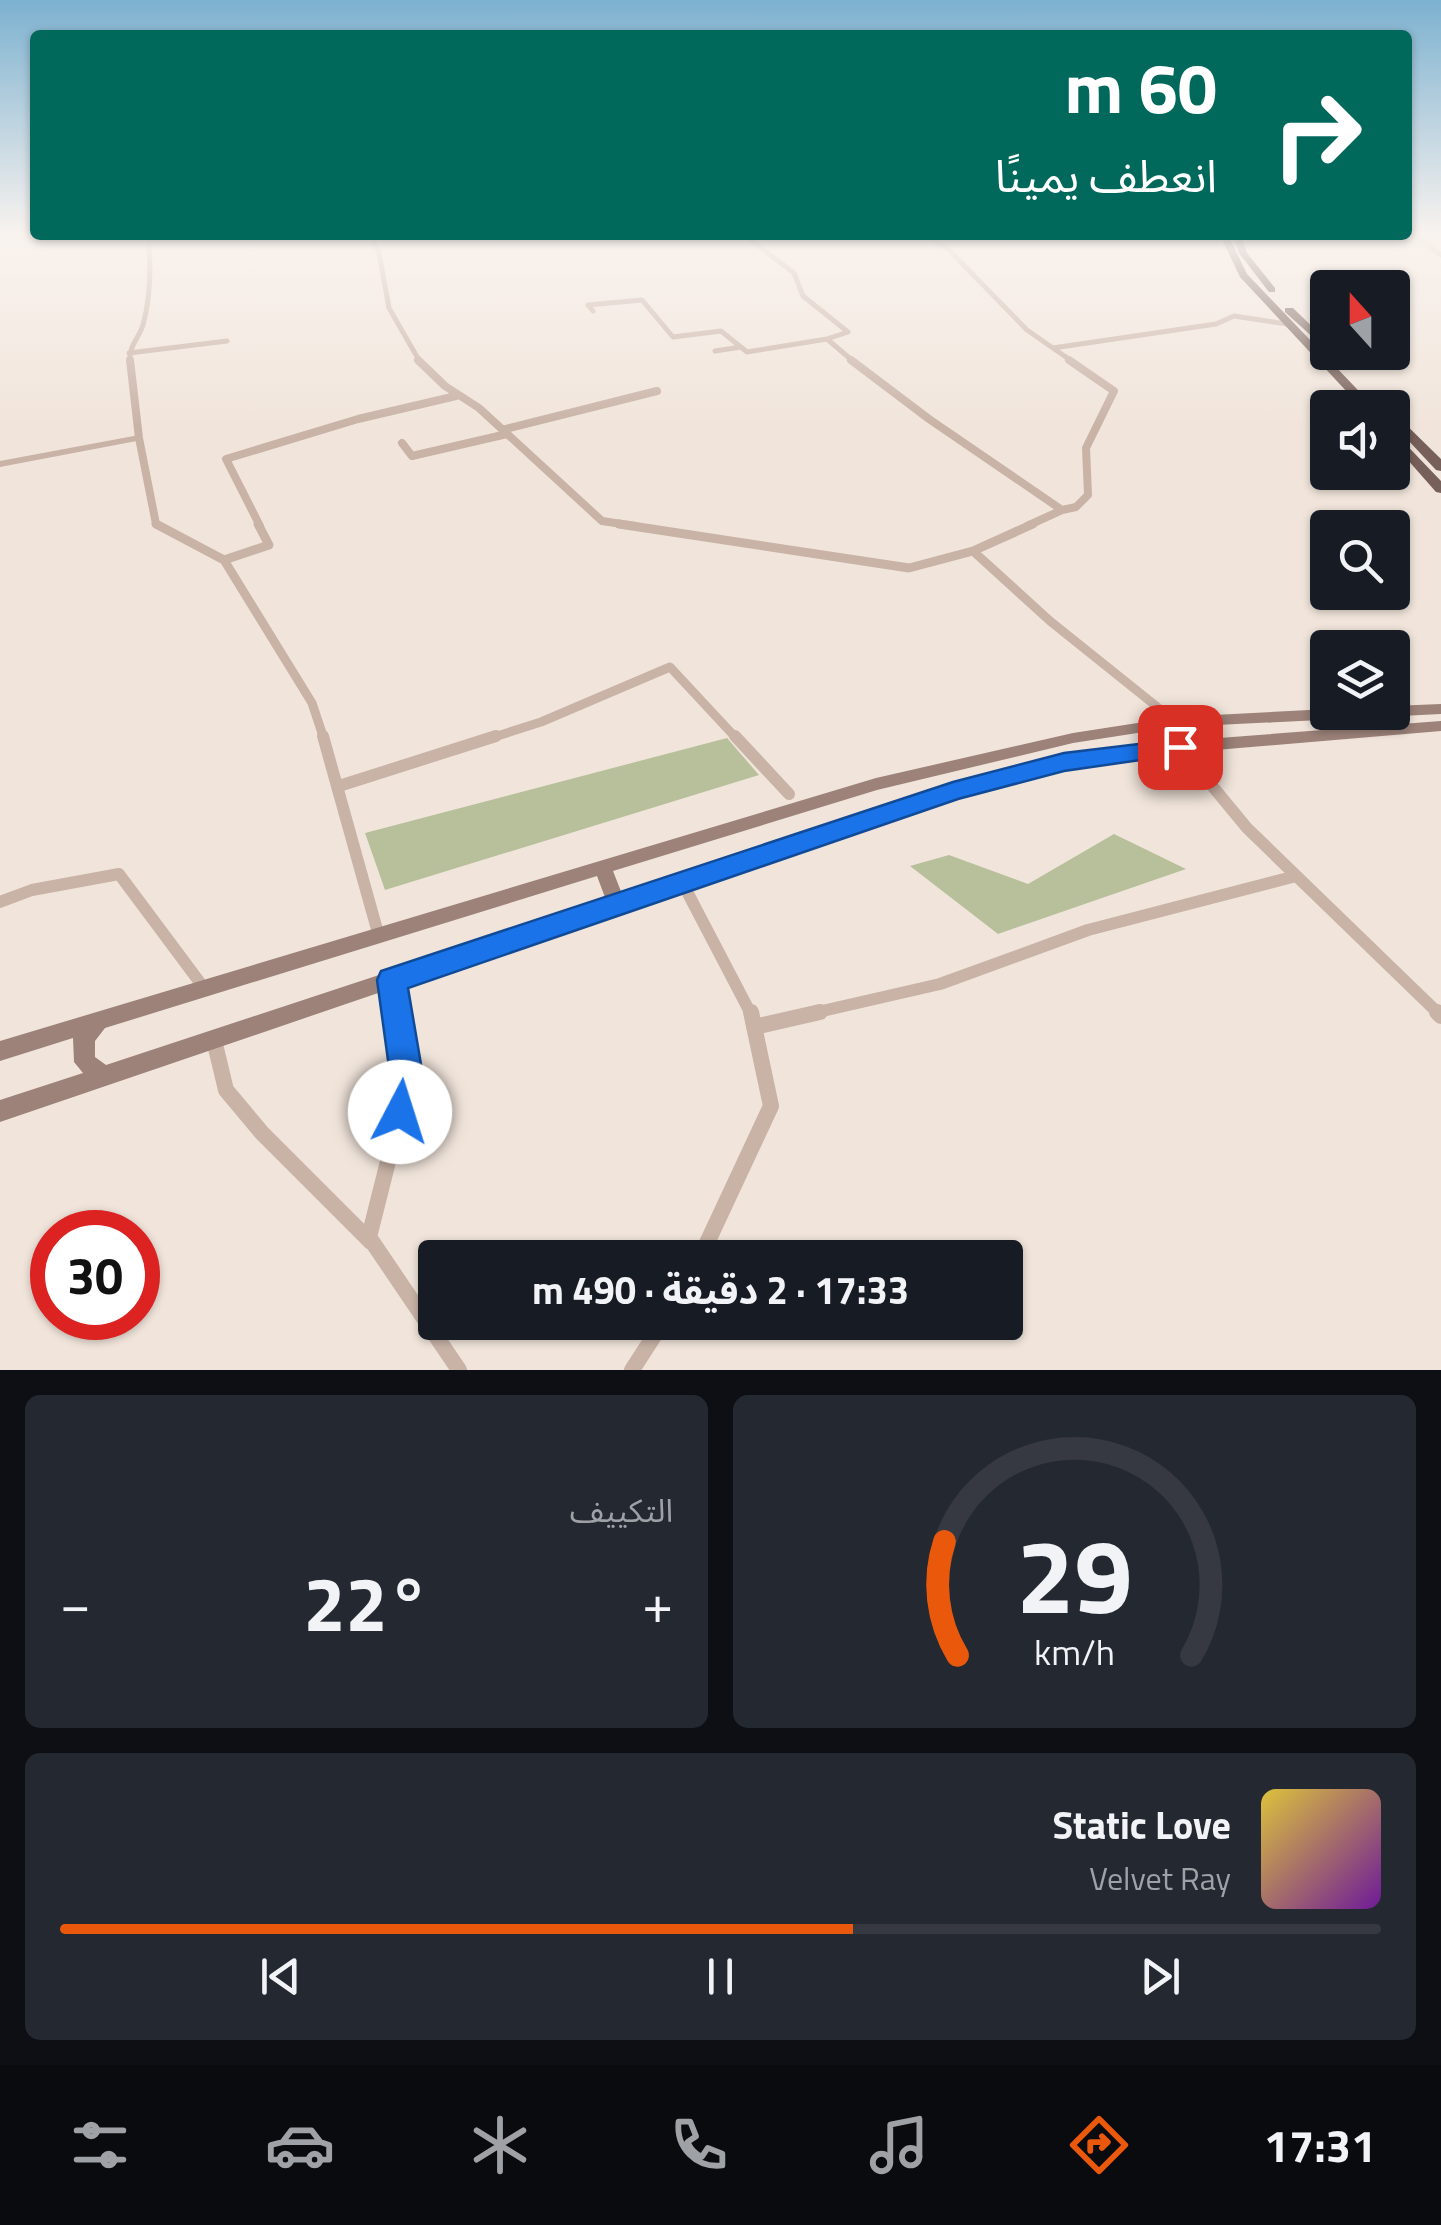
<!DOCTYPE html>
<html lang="ar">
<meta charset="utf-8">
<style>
body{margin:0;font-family:"Titillium Web","Noto Sans Arabic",sans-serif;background:#242831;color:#f1f3f6;direction:rtl;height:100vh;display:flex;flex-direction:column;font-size:38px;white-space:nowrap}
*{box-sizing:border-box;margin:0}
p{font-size:32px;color:#9ea1a6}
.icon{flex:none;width:55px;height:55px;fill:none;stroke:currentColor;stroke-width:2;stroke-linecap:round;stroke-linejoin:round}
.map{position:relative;height:1370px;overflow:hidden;direction:ltr}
.drawer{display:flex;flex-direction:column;gap:25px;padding:25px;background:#0d0f14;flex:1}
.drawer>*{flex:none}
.banner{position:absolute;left:30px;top:30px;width:1382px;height:210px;border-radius:10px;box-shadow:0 2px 8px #0004;direction:rtl;background:#00695c;color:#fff;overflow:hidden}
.needle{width:65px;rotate:339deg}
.controls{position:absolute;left:1310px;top:270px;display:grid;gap:20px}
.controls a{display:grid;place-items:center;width:100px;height:100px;border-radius:10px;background:#171b24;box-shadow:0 2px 8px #0004;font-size:50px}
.speed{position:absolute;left:30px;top:1210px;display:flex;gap:20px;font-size:50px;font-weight:700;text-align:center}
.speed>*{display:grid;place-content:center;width:130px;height:130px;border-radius:50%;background:#171b24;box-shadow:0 2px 8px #0004;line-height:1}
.speed .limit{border:15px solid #d22;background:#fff;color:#111}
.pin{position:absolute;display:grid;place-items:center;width:85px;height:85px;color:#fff;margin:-42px;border-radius:20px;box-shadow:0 5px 15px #0006}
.me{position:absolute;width:110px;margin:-55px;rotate:5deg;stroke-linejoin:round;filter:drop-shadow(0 0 8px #0008)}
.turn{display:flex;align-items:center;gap:35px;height:210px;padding:0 30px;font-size:45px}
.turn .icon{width:130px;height:130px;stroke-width:2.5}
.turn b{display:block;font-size:70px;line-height:85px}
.big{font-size:75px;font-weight:700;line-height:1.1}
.drawer .card{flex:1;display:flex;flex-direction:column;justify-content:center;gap:15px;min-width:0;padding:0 35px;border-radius:15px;background:#242831}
.drawer .dial{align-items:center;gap:0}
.dial svg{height:260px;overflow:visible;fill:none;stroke:#363941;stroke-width:7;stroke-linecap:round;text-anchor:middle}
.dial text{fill:#f1f3f6;stroke:none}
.song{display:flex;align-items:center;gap:30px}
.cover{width:120px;height:120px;border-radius:15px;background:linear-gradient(135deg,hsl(50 70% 55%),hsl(280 70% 35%))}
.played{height:10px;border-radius:5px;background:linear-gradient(90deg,#ea580c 60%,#363941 60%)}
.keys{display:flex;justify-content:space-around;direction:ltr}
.heat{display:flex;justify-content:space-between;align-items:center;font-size:55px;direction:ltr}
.drawer .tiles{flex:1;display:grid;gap:25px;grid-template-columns:1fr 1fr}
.card:last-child{grid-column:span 2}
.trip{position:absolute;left:418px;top:1240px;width:605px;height:100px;border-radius:10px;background:#171b24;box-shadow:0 2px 8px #0004;font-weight:700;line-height:100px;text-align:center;direction:rtl}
.menu{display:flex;height:160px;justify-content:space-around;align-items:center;background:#090b0e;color:#9ea1a6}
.menu .icon{width:70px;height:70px}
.menu .on{color:#ea580c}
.menu b{font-size:45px;color:#f1f3f6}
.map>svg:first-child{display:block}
.green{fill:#b7c09b}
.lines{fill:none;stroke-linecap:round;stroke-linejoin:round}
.minor-far4{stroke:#c9b3a7;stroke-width:5}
.minor-far3{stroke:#c9b3a7;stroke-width:8}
.minor-far2{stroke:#c9b3a7;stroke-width:9}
.minor-far1{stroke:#c9b3a7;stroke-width:12}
.minor{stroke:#c9b3a7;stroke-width:16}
.tertiary{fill:#c9b3a7;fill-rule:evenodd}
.secondary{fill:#9c8279;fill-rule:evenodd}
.primary{fill:#776059;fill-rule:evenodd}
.route{fill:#1a73e8;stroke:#114b97;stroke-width:2.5}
</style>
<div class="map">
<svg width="1441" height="1370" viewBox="0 0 1441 1370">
<rect width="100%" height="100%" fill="#f1e5db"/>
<path class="green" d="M727,738L759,775L385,890L365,833Z
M1114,834L1186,869L998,934L910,866L949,855L1028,884Z"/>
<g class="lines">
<path class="minor-far4" d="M1414,234L1441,255
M371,235L379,253L389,308L420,362
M744,235L794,273L803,296L848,332L827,339L854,362
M925,235L948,249L1027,330L1073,362
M593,311L588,305L642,300L673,337L721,331L747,352L827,339
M1053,348L1216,324L1234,316L1287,324
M715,351L741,347
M129,353L227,341
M130,362C128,347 139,338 143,325C151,296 151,264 148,235"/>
<path class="minor-far3" d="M130,360L139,438L156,524L160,526
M418,360L445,386L479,408L602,521L635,526
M851,360L929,419L1062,510L1027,526
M502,430L657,391
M402,443L412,456L507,434
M1062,510L1076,507L1088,495L1086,448L1114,391L1069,360
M260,526L226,459L358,419L456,396"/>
<path class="minor-far2" d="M156,524L224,560L312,703L324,739
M619,524L909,568L973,551L1033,524
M973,551L1050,621L1176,722
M224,560L269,545L258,524
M488,739L541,722L670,667L737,739"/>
<path class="minor-far1" d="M323,736L378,933
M735,736L789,794
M1180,747L1247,828L1439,1014
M339,786L496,736
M682,882L751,1014
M0,902L32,890L119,874L204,988
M392,980L397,1014
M809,1014L940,984L1088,930L1296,876"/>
<path class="minor" d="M397,1012L408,1082L369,1237L459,1370
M1437,1012L1441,1016
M754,1027L820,1012
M214,1040L226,1090L262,1133L371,1242
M700,1258L771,1106L751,1012
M632,1370L663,1322"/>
<path class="tertiary" d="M139,435L142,436V440L0,467V461Z"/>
<path class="secondary" d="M1441,704V714L1176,727L1073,743L877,790L613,871L622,894L947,787L1065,756L1180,741L1441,721V731L1180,753L1065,768L956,796L0,1122V1100L83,1073L74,1062L73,1038L0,1061V1041L876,778L1073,733L1176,717L1328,709V712H1392V706ZM597,876L606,900L106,1065L95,1057V1041L105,1028Z"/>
<path class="primary" d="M1220,235H1228L1247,274L1375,408H1362L1240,277Z
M1233,235H1241L1247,253L1275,288V292H1269L1239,253Z
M1285,308H1293L1328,342V351L1285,312Z
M1392,411L1441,459V471L1436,470L1392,423Z
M1392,430L1441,481V493L1436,492L1392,442Z"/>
</g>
<linearGradient id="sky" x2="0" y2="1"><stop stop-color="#7cb1d0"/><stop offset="0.55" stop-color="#f9f3ef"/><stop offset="1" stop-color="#f9f3ef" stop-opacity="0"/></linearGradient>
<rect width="1441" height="426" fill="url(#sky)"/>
<path class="route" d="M1180,739L1192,747L1189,753L1064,771L958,799L408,988L424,1082L412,1123L400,1128L389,1123L384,1112L391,1082L377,980L381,971L953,782L1064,753Z"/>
</svg>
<div class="controls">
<a><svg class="needle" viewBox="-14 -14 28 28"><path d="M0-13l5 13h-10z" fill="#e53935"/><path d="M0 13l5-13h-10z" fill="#9ea1a6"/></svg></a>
<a><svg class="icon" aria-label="sound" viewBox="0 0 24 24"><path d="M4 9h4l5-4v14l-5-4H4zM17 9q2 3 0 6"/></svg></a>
<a><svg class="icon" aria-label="search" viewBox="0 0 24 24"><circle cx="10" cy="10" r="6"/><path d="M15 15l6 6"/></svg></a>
<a><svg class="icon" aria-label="layers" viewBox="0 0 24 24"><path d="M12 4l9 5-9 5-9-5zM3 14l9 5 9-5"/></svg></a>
</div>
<div class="speed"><div class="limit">30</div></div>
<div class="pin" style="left:1180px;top:747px;background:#d93025"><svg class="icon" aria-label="arrive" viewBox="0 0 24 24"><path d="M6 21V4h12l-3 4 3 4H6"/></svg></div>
<svg class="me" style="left:400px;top:1112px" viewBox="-20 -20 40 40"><circle r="19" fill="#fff"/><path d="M0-13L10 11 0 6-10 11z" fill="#1a73e8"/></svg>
<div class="trip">17:33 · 2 دقيقة · 490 m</div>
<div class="banner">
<div class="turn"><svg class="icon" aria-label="right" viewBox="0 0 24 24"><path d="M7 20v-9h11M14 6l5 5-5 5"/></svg><div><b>60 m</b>انعطف يمينًا</div></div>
</div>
</div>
<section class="drawer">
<div class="tiles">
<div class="card dial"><svg viewBox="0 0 100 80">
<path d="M14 69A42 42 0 1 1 86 69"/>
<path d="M14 69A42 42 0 0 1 10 34" stroke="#ea580c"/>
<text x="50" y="56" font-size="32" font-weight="700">29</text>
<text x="50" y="72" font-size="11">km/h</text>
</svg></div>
<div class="card"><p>التكييف</p>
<div class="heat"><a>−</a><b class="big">22°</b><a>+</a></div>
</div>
<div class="card">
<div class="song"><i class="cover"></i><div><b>Static Love</b><p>Velvet Ray</p></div></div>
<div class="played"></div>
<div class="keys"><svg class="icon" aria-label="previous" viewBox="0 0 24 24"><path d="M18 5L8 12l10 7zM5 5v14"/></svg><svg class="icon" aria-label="pause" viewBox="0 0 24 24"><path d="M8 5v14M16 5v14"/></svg><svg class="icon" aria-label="next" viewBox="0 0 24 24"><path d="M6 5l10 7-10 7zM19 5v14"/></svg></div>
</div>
</div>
</section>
<nav class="menu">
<b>17:31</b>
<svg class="icon on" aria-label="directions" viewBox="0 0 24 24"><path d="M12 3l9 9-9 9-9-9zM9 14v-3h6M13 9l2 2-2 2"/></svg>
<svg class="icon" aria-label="music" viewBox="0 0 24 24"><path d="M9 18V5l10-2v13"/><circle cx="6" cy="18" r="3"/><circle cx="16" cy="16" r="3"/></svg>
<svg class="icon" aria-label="phone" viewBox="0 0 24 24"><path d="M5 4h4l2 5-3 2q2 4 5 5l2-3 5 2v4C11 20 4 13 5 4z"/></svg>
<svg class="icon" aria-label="climate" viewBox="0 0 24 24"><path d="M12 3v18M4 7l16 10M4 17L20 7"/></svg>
<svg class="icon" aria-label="car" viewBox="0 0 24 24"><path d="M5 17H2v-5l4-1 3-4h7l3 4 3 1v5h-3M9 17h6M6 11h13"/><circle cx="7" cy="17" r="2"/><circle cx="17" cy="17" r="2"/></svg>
<svg class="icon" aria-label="filters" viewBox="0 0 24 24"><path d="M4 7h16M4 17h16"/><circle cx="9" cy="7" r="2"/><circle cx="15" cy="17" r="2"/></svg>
</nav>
